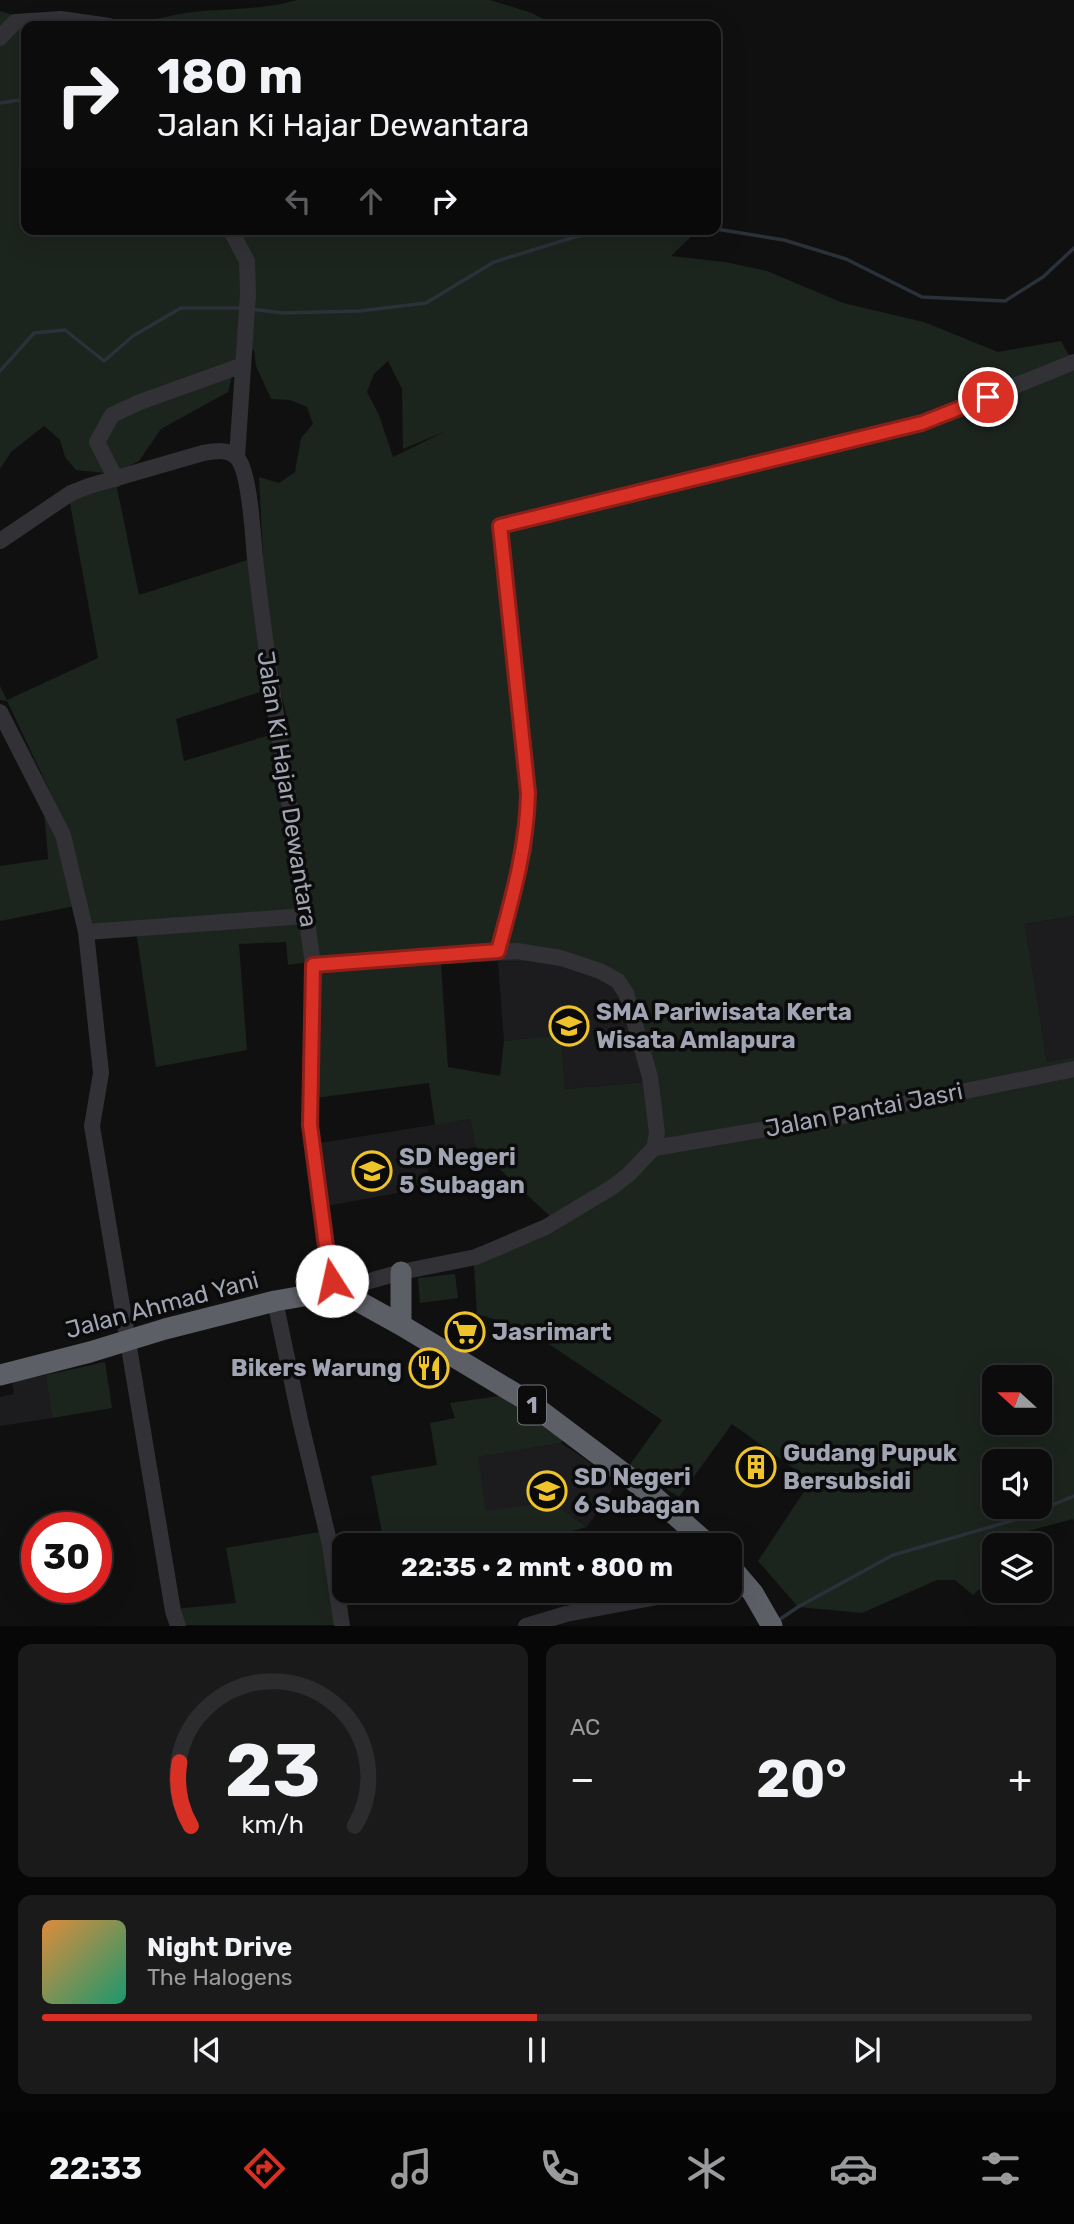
<!DOCTYPE html>
<html lang="id">
<meta charset="utf-8">
<style>
body{margin:0;font-family:Rubik,sans-serif;background:#1a1a1b;color:#f1f3f6;height:100vh;display:flex;flex-direction:column;font-size:26px;white-space:nowrap}
*{box-sizing:border-box;margin:0}
p{font-size:23px;color:#9a9b9d}
.icon{flex:none;width:38px;height:38px;fill:none;stroke:currentColor;stroke-width:2;stroke-linecap:round;stroke-linejoin:round}
.map{position:relative;height:1626px;overflow:hidden}
.side{display:flex;flex-direction:column;gap:18px;padding:18px;background:#070707;flex:1}
.side>*{flex:none}
.guide{position:absolute;left:21px;top:21px;width:700px;height:214px;border-radius:14px;box-shadow:0 7px 28px #0002,0 0 0 2px #2c2c2e;background:#0c0c0d;color:#f1f3f6;overflow:hidden}
.needle{width:46px;rotate:291deg}
.tools{position:absolute;left:982px;top:1365px;display:grid;gap:14px}
.tools a{display:grid;place-items:center;width:70px;height:70px;border-radius:14px;background:#0c0c0d;box-shadow:0 7px 28px #0002,0 0 0 2px #2c2c2e;font-size:35px}
.speed{position:absolute;left:21px;top:1512px;display:flex;gap:14px;font-size:35px;font-weight:700;text-align:center}
.speed>*{display:grid;place-content:center;width:91px;height:91px;border-radius:50%;background:#0c0c0d;box-shadow:0 7px 28px #0002,0 0 0 2px #2c2c2e;line-height:1}
.speed .limit{border:10px solid #d22;background:#fff;color:#111}
.pin{position:absolute;display:grid;place-items:center;width:60px;height:60px;color:#fff;margin:-30px;border:4px solid #fff;border-radius:50%;box-shadow:0 2px 7px #0007}
.me{position:absolute;width:77px;margin:-38px;rotate:350deg;stroke-linejoin:round;filter:drop-shadow(0 0 5px #0008)}
.turn{display:flex;align-items:center;gap:24px;height:147px;padding:0 21px;font-size:32px}
.turn .icon{width:91px;height:91px;stroke-width:2.5}
.turn b{display:block;font-size:49px;line-height:60px}
.lanes{display:flex;align-items:center;height:66px;padding:0 21px;background:#0003;justify-content:center;gap:35px;direction:ltr}
.lanes .off{opacity:.35}
.big{font-size:52px;font-weight:700;line-height:1.1}
.side .widget{flex:1;display:flex;flex-direction:column;justify-content:center;gap:10px;min-width:0;padding:0 24px;border-radius:14px;background:#1a1a1b}
.side .dial{align-items:center;gap:0}
.dial svg{height:182px;overflow:visible;fill:none;stroke:#2c2c2e;stroke-width:7;stroke-linecap:round;text-anchor:middle}
.dial text{fill:#f1f3f6;stroke:none}
.song{display:flex;align-items:center;gap:21px}
.cover{width:84px;height:84px;border-radius:10px;background:linear-gradient(135deg,hsl(30 70% 55%),hsl(160 70% 35%))}
.played{height:7px;border-radius:4px;background:linear-gradient(90deg,#d93025 50%,#2c2c2e 50%)}
.keys{display:flex;justify-content:space-around;direction:ltr}
.heat{display:flex;justify-content:space-between;align-items:center;font-size:38px;direction:ltr}
.side .tiles{flex:1;display:grid;gap:18px;grid-template-columns:1fr 1fr}
.widget:last-child{grid-column:span 2}
.trip{position:absolute;left:332px;top:1533px;width:410px;height:70px;border-radius:14px;background:#0c0c0d;box-shadow:0 7px 28px #0002,0 0 0 2px #2c2c2e;font-weight:700;line-height:70px;text-align:center}
.tabs{display:flex;height:112px;justify-content:space-around;align-items:center;background:#050505;color:#9a9b9d}
.tabs .icon{width:49px;height:49px}
.tabs .current{color:#d93025}
.tabs b{font-size:32px;color:#f1f3f6}
.map>svg:first-child{display:block}
.built{fill:#1c1c1e}
.green{fill:#1c241e;fill-rule:evenodd}
.lines{fill:none;stroke-linecap:round;stroke-linejoin:round}
.stream{stroke:#2a3139;stroke-width:3.5}
.minor{stroke:#313136;stroke-width:16}
.highway{stroke:#5d5f67;stroke-width:21}
.route-casing{stroke:#8d1f18;stroke-width:18}
.route{stroke:#d93025;stroke-width:12}
.labels{text-anchor:middle;stroke-width:7;stroke-linejoin:round;paint-order:stroke}
.shield{fill:#0b0b0c;stroke:#747680;stroke-width:2}
.shield-label{font-size:23px;font-weight:bold;fill:#a1a4b2}
.street-label{font-size:24px;fill:#a1a4b2;stroke:#0b0b0c}
.poi-label{font-size:24px;font-weight:bold;fill:#a1a4b2;stroke:#0b0b0c;text-anchor:start}
</style>
<div class="map">
<svg width="1074" height="1626" viewBox="0 0 1074 1626">
<rect width="100%" height="100%" fill="#101011"/>
<path class="built" d="M1074,916V1057L1047,1062L1025,924Z
M498,961L550,962L614,979L647,1082L565,1089L561,1035L504,1041Z
M470,1119L476,1147L426,1155L430,1187L321,1207L314,1144Z
M46,1375L52,1418L0,1426V1397L14,1394L12,1381Z
M561,1443L618,1481L587,1527L551,1502L486,1512L477,1457Z"/>
<path class="green" d="M297,0H490L532,13L556,26H26V229H699L671,256L725,262L767,271L843,303L924,322L998,352L1061,341L1074,365V916L1025,924L1047,1062L1074,1057V1521L1073,1519L1024,1532L986,1550L992,1578L973,1595L955,1580H937L862,1613L798,1607L758,1561L811,1481L732,1424L679,1497L629,1466L662,1420L528,1330L477,1314L473,1249L553,1219L476,1147L470,1119L435,1125L429,1083L315,1098V961L288,965L286,942L239,944L247,1050L156,1067L136,931L84,941L80,905L0,921V866L48,859L44,809L55,802L7,701L0,700V686L7,700L98,658L69,498L116,483L139,595L263,555L259,477L279,483L295,472L301,438L313,424L307,407L290,400L271,399L256,366L254,350L237,356L228,392L161,429L139,461L123,469L104,473L76,470L65,457L60,440L44,426L11,452L0,469V11C25,20 94,25 122,24C143,23 164,17 185,13C222,8 261,11 297,0ZM388,361L402,389L403,449L446,431L393,457L379,415L367,392L374,374ZM279,686L290,729L184,761L176,719ZM498,961L550,962L614,979L647,1082L565,1089L561,1035L504,1041L500,1076L448,1067L441,964ZM994,1377H1040V1423H994ZM994,1461H1040V1507H994Z
M455,1274L458,1298L420,1303L418,1278Z
M105,1362L112,1408L52,1418L46,1375Z
M513,1394L569,1427L561,1443L478,1457L486,1511L551,1502L587,1527L552,1536L384,1543L371,1476L437,1465L430,1423L455,1418L450,1403Z
M331,1530L340,1552L342,1625H177L175,1609L236,1603L226,1548Z"/>
<g class="lines">
<path class="stream" d="M0,103L26,99
M716,229L784,240L846,259L922,297L1005,301L1043,277L1074,248
M251,309L283,313L360,311L426,303L494,262L578,236L648,229
M0,371L34,333L65,330L104,361L133,336L181,308H244
M776,1622L798,1607L893,1555L1018,1519L1074,1496"/>
<path class="minor" d="M0,38L15,22L61,19L109,26
M230,229L247,261L248,294L237,457
M116,479L97,442L112,415L140,402L243,365
M0,541L71,493L89,486L203,453C215,451 230,448 238,459C250,474 253,537 255,558C270,694 295,829 313,965L517,951L561,958L600,971L618,981L626,993L650,1077L657,1133L654,1148L628,1175L611,1188L546,1227L476,1257L401,1272L338,1290L329,1269L310,1125L313,965
M0,712L63,835L86,932L101,1073L92,1126L173,1611L178,1626
M86,932L306,916
M498,951L524,850L529,793L500,525L922,423L1074,362
M654,1148L843,1116L1074,1069
M275,1301L300,1420L330,1545L342,1626
M526,1626L566,1614L690,1591"/>
<path class="highway" d="M401,1272V1325
M0,1375L90,1352L165,1329L275,1301L338,1290L401,1325L526,1400L651,1494L709,1545
M730,1566L753,1593L772,1626"/>
</g>
<g class="lines">
<g class="route-casing">
<path id="route" d="M332,1281L329,1269L310,1125L313,965L498,951C512,899 527,848 528,793L500,526L922,423L988,397"/>
</g>
<use href="#route" class="route"/>
</g>
<defs>
<g id="school-ring" transform="scale(2.0125)"><circle r="9.5" fill="#0b0b0c" stroke="#efc42b" stroke-width="1.5"/><path d="M0-5L7-2L0 1L-7-2ZM-4 1L0 2.5L4 1V4Q0 6-4 4Z" fill="#efc42b"/></g>
<g id="supermarket-ring" transform="scale(2.0125)"><circle r="9.5" fill="#0b0b0c" stroke="#efc42b" stroke-width="1.5"/><path d="M-6-5.5h2.5l.6 2H6L4.5 2H-2.5L-4.4-4H-6ZM-1.5 3.2a1.3 1.3 0 1 0 .1 0ZM3 3.2a1.3 1.3 0 1 0 .1 0Z" fill="#efc42b"/></g>
<g id="restaurant-ring" transform="scale(2.0125)"><circle r="9.5" fill="#0b0b0c" stroke="#efc42b" stroke-width="1.5"/><path d="M-5-6h1v4h1v-4h1v4h1v-4h1v5L-1.5 .5V6h-2V.5L-5-1ZM5-6V6H3V1.5H1.5Q1.5-4 5-6Z" fill="#efc42b"/></g>
<g id="building-ring" transform="scale(2.0125)"><circle r="9.5" fill="#0b0b0c" stroke="#efc42b" stroke-width="1.5"/><path d="M-4-6H4V6H1V3H-1V6H-4ZM-2.5-4.3h1.7v1.8h-1.7ZM.8-4.3h1.7v1.8H.8ZM-2.5-1h1.7V.8h-1.7ZM.8-1h1.7V.8H.8Z" fill="#efc42b"/></g>
</defs>
<g fill-rule="evenodd">
<use href="#school-ring" x="569" y="1026"/>
<use href="#school-ring" x="372" y="1171"/>
<use href="#supermarket-ring" x="465" y="1332"/>
<use href="#restaurant-ring" x="429" y="1368"/>
<use href="#building-ring" x="756" y="1467"/>
<use href="#school-ring" x="547" y="1491"/>
</g>
<g class="labels">
<rect class="shield" x="518" y="1385.5" width="28" height="39" rx="5"/>
<g class="shield-label">
<text x="532" y="1413">1</text>
</g>
<g class="street-label">
<text transform="translate(287 789) rotate(81)" y="8">Jalan Ki Hajar Dewantara</text>
<text transform="translate(864 1110) rotate(-11)" y="8">Jalan Pantai Jasri</text>
<text transform="translate(162 1305) rotate(-15)" y="8">Jalan Ahmad Yani</text>
</g>
<g class="poi-label">
<text x="596" y="1020">SMA Pariwisata Kerta<tspan x="596" dy="28">Wisata Amlapura</tspan></text>
<text x="399" y="1165">SD Negeri<tspan x="399" dy="28">5 Subagan</tspan></text>
<text x="492" y="1340">Jasrimart</text>
<text x="402" y="1376" text-anchor="end">Bikers Warung</text>
<text x="783" y="1461">Gudang Pupuk<tspan x="783" dy="28">Bersubsidi</tspan></text>
<text x="574" y="1485">SD Negeri<tspan x="574" dy="28">6 Subagan</tspan></text>
</g>
</g>
</svg>
<div class="tools">
<a><svg class="needle" viewBox="-14 -14 28 28"><path d="M0-13l5 13h-10z" fill="#e53935"/><path d="M0 13l5-13h-10z" fill="#9a9b9d"/></svg></a>
<a><svg class="icon" aria-label="sound" viewBox="0 0 24 24"><path d="M4 9h4l5-4v14l-5-4H4zM17 9q2 3 0 6"/></svg></a>
<a><svg class="icon" aria-label="layers" viewBox="0 0 24 24"><path d="M12 4l9 5-9 5-9-5zM3 14l9 5 9-5"/></svg></a>
</div>
<div class="speed"><div class="limit">30</div></div>
<div class="pin" style="left:988px;top:397px;background:#d93025"><svg class="icon" aria-label="arrive" viewBox="0 0 24 24"><path d="M6 21V4h12l-3 4 3 4H6"/></svg></div>
<svg class="me" style="left:332px;top:1281px" viewBox="-20 -20 40 40"><circle r="19" fill="#fff"/><path d="M0-13L10 11 0 6-10 11z" fill="#d93025"/></svg>
<div class="trip">22:35 · 2 mnt · 800 m</div>
<div class="guide">
<div class="turn"><svg class="icon" aria-label="right" viewBox="0 0 24 24"><path d="M7 20v-9h11M14 6l5 5-5 5"/></svg><div><b>180 m</b>Jalan Ki Hajar Dewantara</div></div>
<div class="lanes"><svg class="icon off" aria-label="left" viewBox="0 0 24 24"><path d="M17 20v-9H6M10 6l-5 5 5 5"/></svg><svg class="icon off" aria-label="ahead" viewBox="0 0 24 24"><path d="M12 20V5M6 11l6-6 6 6"/></svg><svg class="icon" aria-label="right" viewBox="0 0 24 24"><path d="M7 20v-9h11M14 6l5 5-5 5"/></svg></div>
</div>
</div>
<section class="side">
<div class="tiles">
<div class="widget dial"><svg viewBox="0 0 100 80">
<path d="M14 69A42 42 0 1 1 86 69"/>
<path d="M14 69A42 42 0 0 1 9 41" stroke="#d93025"/>
<text x="50" y="56" font-size="32" font-weight="700">23</text>
<text x="50" y="72" font-size="11">km/h</text>
</svg></div>
<div class="widget"><p>AC</p>
<div class="heat"><a>−</a><b class="big">20°</b><a>+</a></div>
</div>
<div class="widget">
<div class="song"><i class="cover"></i><div><b>Night Drive</b><p>The Halogens</p></div></div>
<div class="played"></div>
<div class="keys"><svg class="icon" aria-label="previous" viewBox="0 0 24 24"><path d="M18 5L8 12l10 7zM5 5v14"/></svg><svg class="icon" aria-label="pause" viewBox="0 0 24 24"><path d="M8 5v14M16 5v14"/></svg><svg class="icon" aria-label="next" viewBox="0 0 24 24"><path d="M6 5l10 7-10 7zM19 5v14"/></svg></div>
</div>
</div>
</section>
<nav class="tabs">
<b>22:33</b>
<svg class="icon current" aria-label="directions" viewBox="0 0 24 24"><path d="M12 3l9 9-9 9-9-9zM9 14v-3h6M13 9l2 2-2 2"/></svg>
<svg class="icon" aria-label="music" viewBox="0 0 24 24"><path d="M9 18V5l10-2v13"/><circle cx="6" cy="18" r="3"/><circle cx="16" cy="16" r="3"/></svg>
<svg class="icon" aria-label="phone" viewBox="0 0 24 24"><path d="M5 4h4l2 5-3 2q2 4 5 5l2-3 5 2v4C11 20 4 13 5 4z"/></svg>
<svg class="icon" aria-label="climate" viewBox="0 0 24 24"><path d="M12 3v18M4 7l16 10M4 17L20 7"/></svg>
<svg class="icon" aria-label="car" viewBox="0 0 24 24"><path d="M5 17H2v-5l4-1 3-4h7l3 4 3 1v5h-3M9 17h6M6 11h13"/><circle cx="7" cy="17" r="2"/><circle cx="17" cy="17" r="2"/></svg>
<svg class="icon" aria-label="filters" viewBox="0 0 24 24"><path d="M4 7h16M4 17h16"/><circle cx="9" cy="7" r="2"/><circle cx="15" cy="17" r="2"/></svg>
</nav>
